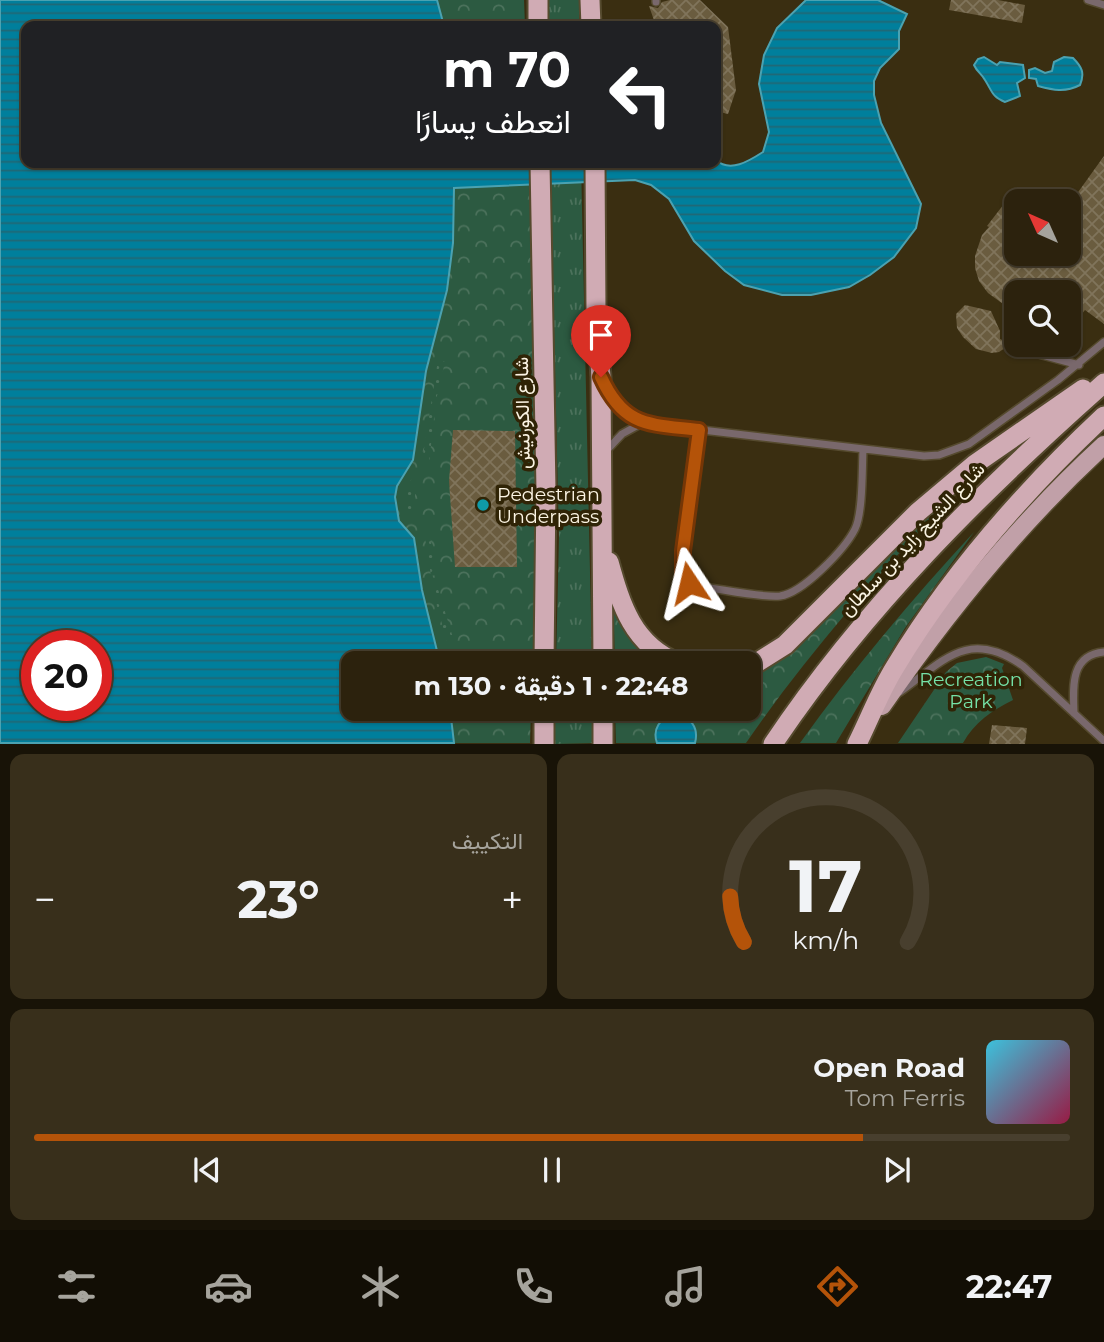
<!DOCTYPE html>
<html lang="ar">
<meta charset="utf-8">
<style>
body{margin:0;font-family:Montserrat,Vazirmatn,sans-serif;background:#382f1b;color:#f1f3f6;direction:rtl;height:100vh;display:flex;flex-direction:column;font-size:26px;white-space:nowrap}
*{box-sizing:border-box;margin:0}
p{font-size:23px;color:#a6a49d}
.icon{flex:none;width:38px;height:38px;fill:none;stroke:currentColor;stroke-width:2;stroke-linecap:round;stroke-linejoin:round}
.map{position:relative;height:744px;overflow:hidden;direction:ltr}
.panel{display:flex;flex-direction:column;gap:10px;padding:10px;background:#181307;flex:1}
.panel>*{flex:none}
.top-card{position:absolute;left:21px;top:21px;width:700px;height:147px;border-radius:14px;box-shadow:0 2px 5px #0004,0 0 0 2px #483f2e;direction:rtl;background:#202124;color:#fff;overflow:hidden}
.needle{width:46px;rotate:315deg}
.controls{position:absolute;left:1004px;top:189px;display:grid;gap:14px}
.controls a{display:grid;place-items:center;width:77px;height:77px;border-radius:14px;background:#2c220d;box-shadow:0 2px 5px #0004,0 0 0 2px #483f2e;font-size:35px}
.speed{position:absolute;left:21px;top:630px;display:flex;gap:14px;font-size:35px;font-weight:700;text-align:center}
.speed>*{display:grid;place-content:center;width:91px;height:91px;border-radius:50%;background:#2c220d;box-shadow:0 2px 5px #0004,0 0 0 2px #483f2e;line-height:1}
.speed .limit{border:10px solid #d22;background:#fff;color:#111}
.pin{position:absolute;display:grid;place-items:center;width:60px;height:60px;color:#fff;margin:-72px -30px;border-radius:50% 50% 50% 0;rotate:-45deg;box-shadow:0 0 7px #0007}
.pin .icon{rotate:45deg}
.me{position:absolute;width:77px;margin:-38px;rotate:350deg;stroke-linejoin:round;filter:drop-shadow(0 0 5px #0008)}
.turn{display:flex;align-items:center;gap:24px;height:147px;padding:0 35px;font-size:32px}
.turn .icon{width:91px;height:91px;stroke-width:2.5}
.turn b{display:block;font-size:49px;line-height:60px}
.big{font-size:52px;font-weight:700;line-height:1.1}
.panel .card{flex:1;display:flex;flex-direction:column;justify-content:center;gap:10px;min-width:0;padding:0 24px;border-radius:14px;background:#382f1b}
.panel .dial{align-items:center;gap:0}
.dial svg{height:182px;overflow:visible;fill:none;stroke:#483f2e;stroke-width:7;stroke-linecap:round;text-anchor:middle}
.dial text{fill:#f1f3f6;stroke:none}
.song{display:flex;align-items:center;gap:21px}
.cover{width:84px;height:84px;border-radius:10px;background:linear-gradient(135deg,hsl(190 70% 55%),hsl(340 70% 35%))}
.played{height:7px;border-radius:4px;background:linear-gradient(90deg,#b45309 80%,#483f2e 80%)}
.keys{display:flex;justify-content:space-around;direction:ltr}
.heat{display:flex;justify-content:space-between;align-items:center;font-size:38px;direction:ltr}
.panel .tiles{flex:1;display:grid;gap:10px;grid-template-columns:1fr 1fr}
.card:last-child{grid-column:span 2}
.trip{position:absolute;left:341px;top:651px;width:420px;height:70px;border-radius:14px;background:#2c220d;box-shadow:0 2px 5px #0004,0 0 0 2px #483f2e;font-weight:700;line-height:70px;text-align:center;direction:rtl}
.tab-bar{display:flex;height:112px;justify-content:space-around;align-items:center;background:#120e05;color:#a6a49d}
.tab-bar .icon{width:49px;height:49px}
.tab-bar .selected{color:#b45309}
.tab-bar b{font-size:32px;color:#f1f3f6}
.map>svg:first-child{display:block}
.grass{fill:url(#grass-tufts)}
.park{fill:url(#park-crowns)}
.garden{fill:url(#garden-dots)}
.water{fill:url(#water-rules);stroke:#4ba2b1;stroke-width:2;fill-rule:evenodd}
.building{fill:url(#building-cross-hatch)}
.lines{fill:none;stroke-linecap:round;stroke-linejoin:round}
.service-casing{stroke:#554a2e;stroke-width:10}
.primary-casing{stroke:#554a2e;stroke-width:21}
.trunk-casing{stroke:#554a2e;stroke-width:23}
.service{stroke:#79686c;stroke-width:7}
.primary{stroke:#c1a0a8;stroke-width:18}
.trunk{stroke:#d0abb4;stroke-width:19}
.route-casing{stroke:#753606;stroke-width:18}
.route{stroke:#b45309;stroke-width:12}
.culture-dot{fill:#0f9aa8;stroke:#302406;stroke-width:2.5}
.labels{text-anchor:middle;stroke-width:7;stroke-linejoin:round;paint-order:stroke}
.street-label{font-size:19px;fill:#fbf4e3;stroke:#302406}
.poi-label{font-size:19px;fill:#fbf4e3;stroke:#302406;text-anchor:start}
.park-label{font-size:19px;fill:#75e2a7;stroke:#302406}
</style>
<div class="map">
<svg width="1104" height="744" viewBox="0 0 1104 744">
<defs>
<pattern id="grass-tufts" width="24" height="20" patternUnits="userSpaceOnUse" patternTransform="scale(1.75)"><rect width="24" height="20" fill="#2c5a41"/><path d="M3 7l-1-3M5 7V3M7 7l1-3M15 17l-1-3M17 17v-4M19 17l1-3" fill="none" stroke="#4c725c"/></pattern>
<pattern id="park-crowns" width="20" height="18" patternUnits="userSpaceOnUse" patternTransform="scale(1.75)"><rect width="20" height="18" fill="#2c5a41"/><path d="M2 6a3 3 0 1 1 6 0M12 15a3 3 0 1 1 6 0" fill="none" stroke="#4c725c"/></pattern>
<pattern id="garden-dots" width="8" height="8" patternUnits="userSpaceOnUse" patternTransform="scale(1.75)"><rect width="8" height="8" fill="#2c5a41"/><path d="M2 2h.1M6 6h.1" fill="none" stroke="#4c725c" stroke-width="1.8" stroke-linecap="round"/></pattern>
<pattern id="water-rules" width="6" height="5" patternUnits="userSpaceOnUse" patternTransform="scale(1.75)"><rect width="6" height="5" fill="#007f9c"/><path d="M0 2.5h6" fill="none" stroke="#226774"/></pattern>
<pattern id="building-cross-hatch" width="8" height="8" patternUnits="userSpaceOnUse" patternTransform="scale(1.75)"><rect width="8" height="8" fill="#6a5c3f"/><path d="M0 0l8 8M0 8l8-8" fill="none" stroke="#80745b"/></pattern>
</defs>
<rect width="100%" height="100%" fill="#3a2e11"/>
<path class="grass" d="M547,0H579V26H547Z
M550,163H581L592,663H556L559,537Z
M555,709H593V743L553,744Z"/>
<path class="park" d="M437,0H524L525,26H444Z
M454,163H529L540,535L534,663H440L422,590L414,538L399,521L395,497L397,486L413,460L417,422L431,349Z
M964,484C885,566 810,650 746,743H616L615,709H749V674Z
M974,532L905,628L836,743H800C853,669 912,599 974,532Z
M613,596C620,629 629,643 657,663H615Z
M986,657L1004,664L1002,668L1013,700C992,710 974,723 963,743H898L946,672L957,663Z
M450,709H531L530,743H454Z"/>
<path class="garden" d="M438,360L445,362L436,400L429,463L422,462Z
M415,476V521C401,511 402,487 415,476Z
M430,536L436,575L431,576L425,537Z
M437,586L454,641L447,642L432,588Z"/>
<path class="water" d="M0,0H437L444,26H26V163H716V160C730,173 749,161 763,152L769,132L759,84L764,55L777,28L806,0H878L907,14L899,31V49L880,68L874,81V95L881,123L921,204L916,228L894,257L870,275L849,287L811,295H782L744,285L725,271L694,241L669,199L651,185L635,180L454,188L453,243L447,290L426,371L413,460L397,486L395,497L399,521L414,538L422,590L440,663H354V709H450L454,743H0ZM37,646H96V705H37Z
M984,57L997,65L1000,62L1023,65L1025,78L1017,83L1020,96L1005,102C992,97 992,91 985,80C982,74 977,72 974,65L978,59Z
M1064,57L1073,58C1082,67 1085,73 1080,85C1065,93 1053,90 1038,86L1036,79L1029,78V70L1035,68L1045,73L1052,71L1054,62Z
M674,714C691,716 699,728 695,743H657C652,729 660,718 674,714Z"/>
<path class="building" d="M670,0H700L728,27L736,90L728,114L716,111V26H656L649,6L658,8L662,2Z
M951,0H998L1025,5L1022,23L949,10Z
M1104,156V324L1085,310L1069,329V292H1017V314L988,293L979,281L975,268V256L982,235L989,227L987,226L1007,200L1017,199V254H1069V241L1080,250L1071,202Z
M965,305L991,311L1000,331V339L1011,344L999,352L992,353L976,349L963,337L957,328L956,314Z
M453,430L515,431L517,567H455L449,481Z
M992,725L1027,728L1025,744H989Z"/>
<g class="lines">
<g class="service-casing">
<path id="service" d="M656,0V2
M1088,0L1104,5
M1020,349L1079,365
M607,390L622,409L642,423L924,456L939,455L969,444L1058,380L1104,342
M699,430L687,511L683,575L689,583L695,586C717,588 760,598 780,596C803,593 845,549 855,529C863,513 862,469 863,450
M606,451L622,434L642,423
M900,692C944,660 969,628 1023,666L1104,741
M1074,713C1073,687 1070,655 1104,652"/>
</g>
<g class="primary-casing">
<path id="primary" d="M882,706C947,612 1020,522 1104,445"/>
</g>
<g class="trunk-casing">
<path id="trunk" d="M538,0V26
M590,0L591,26
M540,163L546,490L544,663
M595,163L596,311L601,377L603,663
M609,562C621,605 633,645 678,663
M749,665L758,662L785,645L918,512L975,464L1083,389
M603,709V744
M544,744V709
M773,744C865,607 981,492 1104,383
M857,744C870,718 880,691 895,667C951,574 1025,490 1104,416"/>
</g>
<use href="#service" class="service"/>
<use href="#primary" class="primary"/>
<use href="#trunk" class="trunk"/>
</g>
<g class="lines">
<g class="route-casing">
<path id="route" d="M601,377C624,428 650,424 699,430L683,551V575L689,583"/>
</g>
<use href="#route" class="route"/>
</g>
<circle class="culture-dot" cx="483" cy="505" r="7"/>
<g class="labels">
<g class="street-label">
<text transform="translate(522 413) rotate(-91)" y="7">شارع الكورنيش</text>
<text transform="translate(912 539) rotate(-47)" y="7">شارع الشيخ زايد بن سلطان</text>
</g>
<g class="poi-label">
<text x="497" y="501">Pedestrian<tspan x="497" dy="22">Underpass</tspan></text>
</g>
<g class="park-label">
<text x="971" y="686">Recreation<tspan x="971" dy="22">Park</tspan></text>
</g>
</g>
</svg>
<div class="controls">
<a><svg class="needle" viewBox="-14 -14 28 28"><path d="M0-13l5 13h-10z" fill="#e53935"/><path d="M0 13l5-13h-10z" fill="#a6a49d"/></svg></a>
<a><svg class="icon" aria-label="search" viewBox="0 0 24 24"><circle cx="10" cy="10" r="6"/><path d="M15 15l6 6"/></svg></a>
</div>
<div class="speed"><div class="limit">20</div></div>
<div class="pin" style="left:601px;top:377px;background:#d93025"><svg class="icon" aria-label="arrive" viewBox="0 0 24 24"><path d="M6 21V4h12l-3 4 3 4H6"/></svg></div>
<svg class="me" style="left:689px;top:583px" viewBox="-20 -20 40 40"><path d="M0-17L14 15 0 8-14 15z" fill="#b45309" stroke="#fff" stroke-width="4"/></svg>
<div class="trip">22:48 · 1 دقيقة · 130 m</div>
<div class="top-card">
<div class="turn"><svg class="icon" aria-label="left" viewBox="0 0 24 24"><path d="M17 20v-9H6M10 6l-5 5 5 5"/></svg><div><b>70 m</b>انعطف يسارًا</div></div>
</div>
</div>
<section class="panel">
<div class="tiles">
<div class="card dial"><svg viewBox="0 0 100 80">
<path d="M14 69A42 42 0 1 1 86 69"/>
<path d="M14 69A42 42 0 0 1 8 49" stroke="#b45309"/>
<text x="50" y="56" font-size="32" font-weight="700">17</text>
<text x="50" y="72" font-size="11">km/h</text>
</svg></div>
<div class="card"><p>التكييف</p>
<div class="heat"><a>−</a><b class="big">23°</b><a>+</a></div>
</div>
<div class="card">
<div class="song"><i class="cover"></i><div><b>Open Road</b><p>Tom Ferris</p></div></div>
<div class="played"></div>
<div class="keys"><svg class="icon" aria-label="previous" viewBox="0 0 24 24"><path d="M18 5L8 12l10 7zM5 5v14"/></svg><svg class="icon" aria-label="pause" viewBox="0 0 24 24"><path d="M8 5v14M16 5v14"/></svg><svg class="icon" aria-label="next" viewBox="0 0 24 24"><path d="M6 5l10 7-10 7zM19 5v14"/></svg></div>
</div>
</div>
</section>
<nav class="tab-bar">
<b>22:47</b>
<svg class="icon selected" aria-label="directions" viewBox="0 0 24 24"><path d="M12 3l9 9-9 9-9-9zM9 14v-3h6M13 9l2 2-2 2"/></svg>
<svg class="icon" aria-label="music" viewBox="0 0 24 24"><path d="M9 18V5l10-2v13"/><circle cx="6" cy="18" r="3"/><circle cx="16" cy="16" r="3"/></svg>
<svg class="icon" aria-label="phone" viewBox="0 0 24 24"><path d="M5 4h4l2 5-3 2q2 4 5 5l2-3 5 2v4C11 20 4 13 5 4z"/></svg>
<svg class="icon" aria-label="climate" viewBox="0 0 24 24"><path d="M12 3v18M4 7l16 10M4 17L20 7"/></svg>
<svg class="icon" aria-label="car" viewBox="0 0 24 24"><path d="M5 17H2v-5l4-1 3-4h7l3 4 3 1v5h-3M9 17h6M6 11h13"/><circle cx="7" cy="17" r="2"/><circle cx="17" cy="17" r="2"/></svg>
<svg class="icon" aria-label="filters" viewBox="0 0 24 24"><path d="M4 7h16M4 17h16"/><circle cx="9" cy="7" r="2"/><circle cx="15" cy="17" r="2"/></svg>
</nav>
